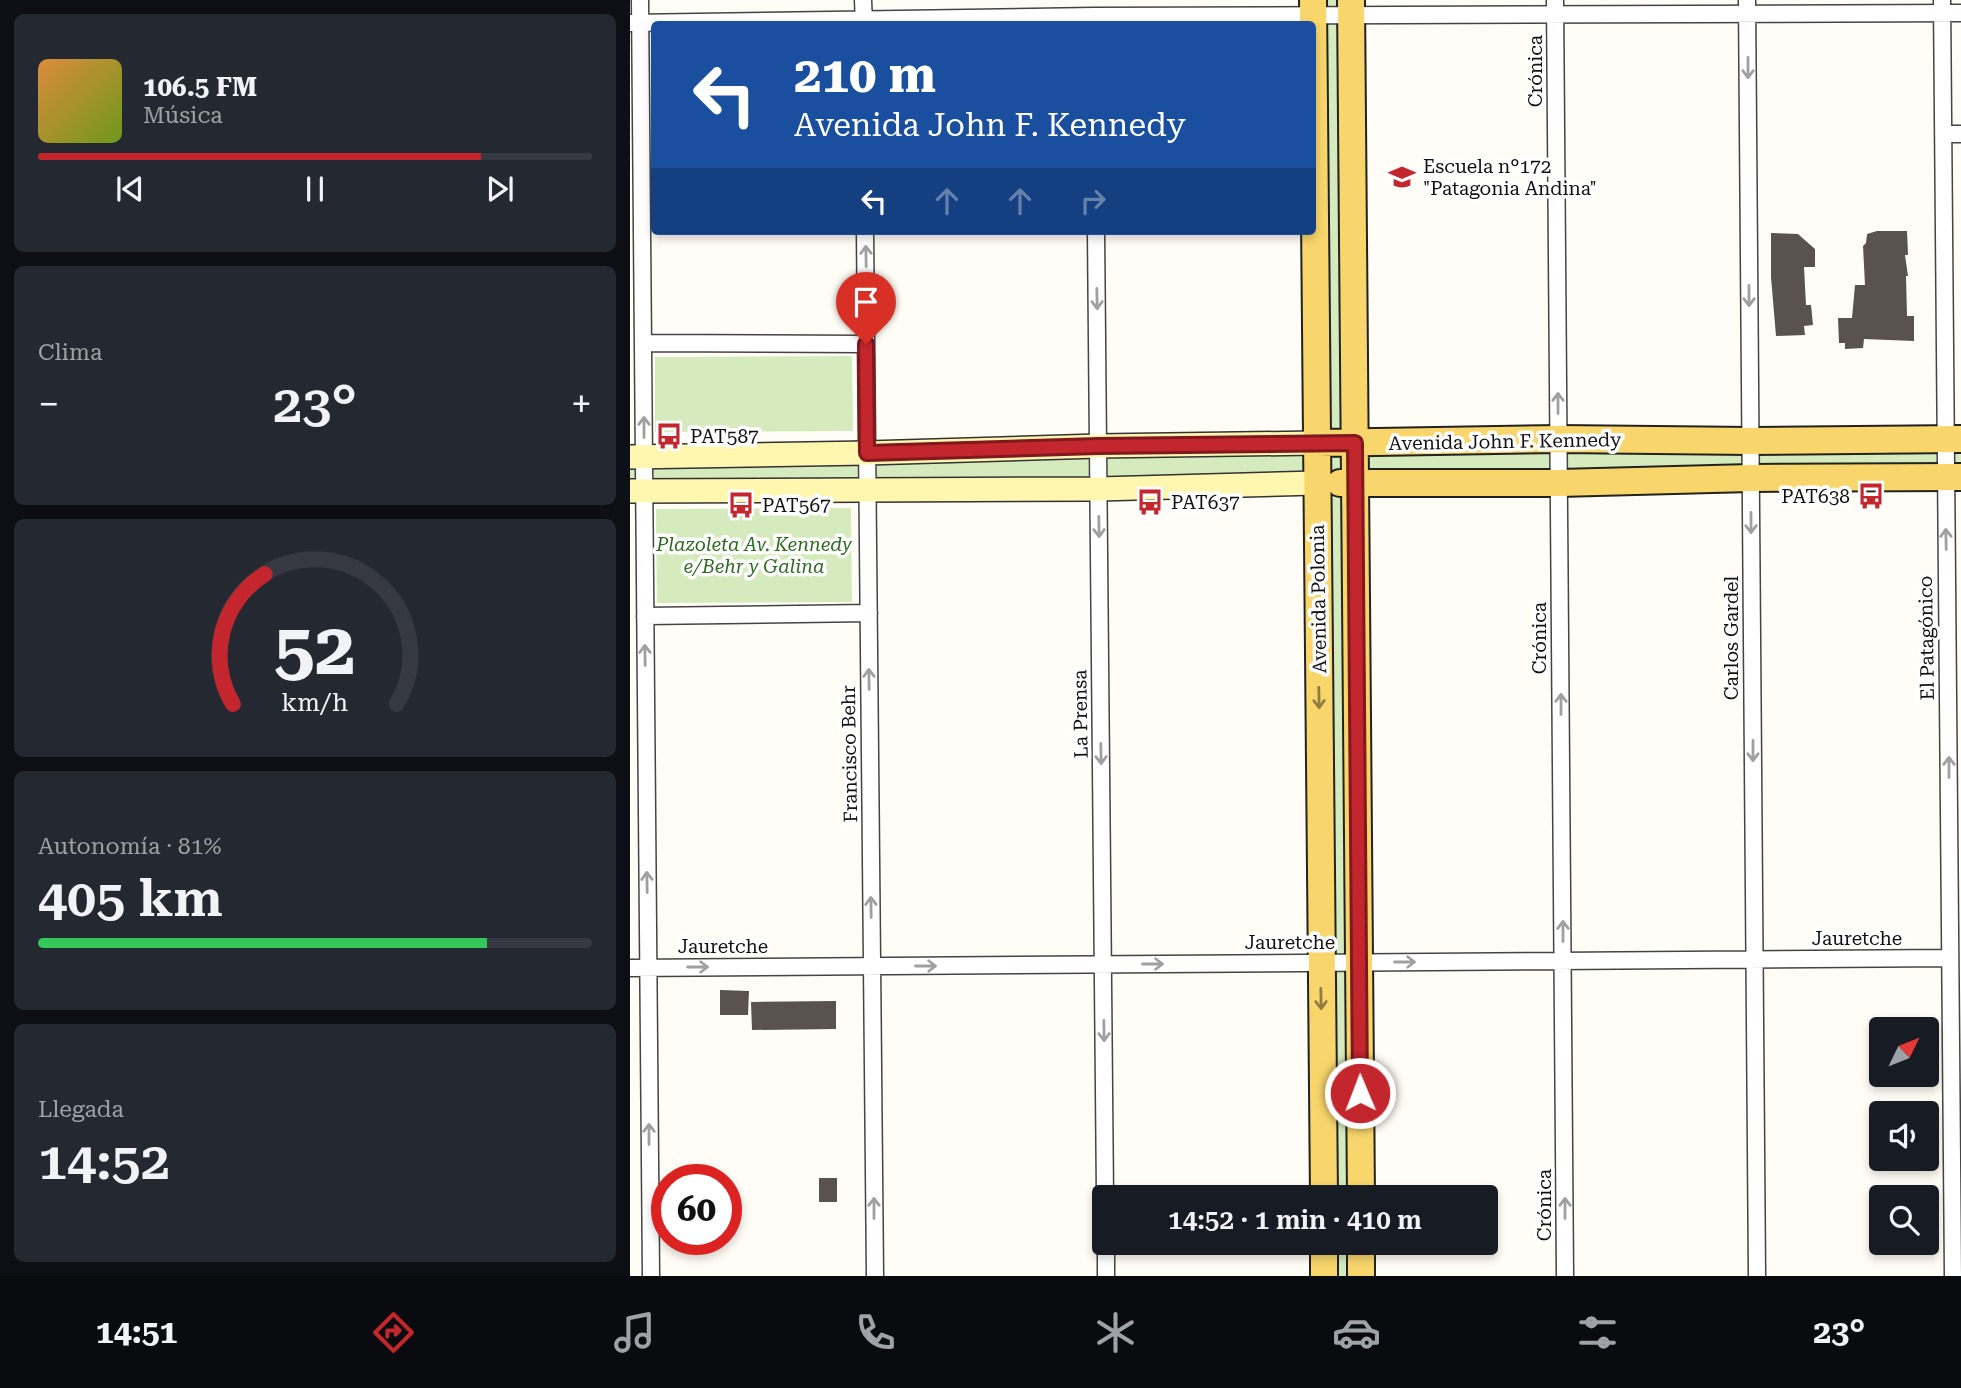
<!DOCTYPE html>
<html lang="es">
<meta charset="utf-8">
<style>
body{margin:0;font-family:"Roboto Serif",serif;background:#242831;color:#f1f3f6;height:100vh;display:flex;flex-direction:column;font-size:26px;white-space:nowrap}
*{box-sizing:border-box;margin:0}
p{font-size:23px;color:#9ea1a6}
.icon{flex:none;width:38px;height:38px;fill:none;stroke:currentColor;stroke-width:2;stroke-linecap:round;stroke-linejoin:round}
.map{position:relative;flex:1;overflow:hidden}
.drawer{display:flex;flex-direction:column;gap:14px;padding:14px;background:#0d0f14;width:630px}
.drawer>*{flex:none}
.hud{position:absolute;left:21px;top:21px;width:665px;height:214px;border-radius:7px;box-shadow:0 4px 10px #0003;background:#1a4fa0;color:#fff;overflow:hidden}
.needle{width:46px;rotate:47deg}
.tools{position:absolute;left:1239px;top:1017px;display:grid;gap:14px}
.tools a{display:grid;place-items:center;width:70px;height:70px;border-radius:7px;background:#171b24;box-shadow:0 4px 10px #0003;font-size:35px}
.speed{position:absolute;left:21px;top:1164px;display:flex;gap:14px;font-size:35px;font-weight:700;text-align:center}
.speed>*{display:grid;place-content:center;width:91px;height:91px;border-radius:50%;background:#171b24;box-shadow:0 4px 10px #0003;line-height:1}
.speed .limit{border:10px solid #d22;background:#fff;color:#111}
.pin{position:absolute;display:grid;place-items:center;width:60px;height:60px;color:#fff;margin:-72px -30px;border-radius:50% 50% 50% 0;rotate:-45deg;box-shadow:0 0 7px #0007}
.pin .icon{rotate:45deg}
.me{position:absolute;width:77px;margin:-38px;rotate:359deg;stroke-linejoin:round;filter:drop-shadow(0 0 5px #0008)}
.turn{display:flex;align-items:center;gap:24px;height:147px;padding:0 28px;font-size:32px}
.turn .icon{width:91px;height:91px;stroke-width:2.5}
.turn b{display:block;font-size:49px;line-height:60px}
.lanes{display:flex;align-items:center;height:66px;padding:0 28px;background:#0003;justify-content:center;gap:35px;direction:ltr}
.lanes .off{opacity:.35}
.big{font-size:52px;font-weight:600;line-height:1.1}
.drawer .card{flex:1;display:flex;flex-direction:column;justify-content:center;gap:10px;min-width:0;padding:0 24px;border-radius:10px;background:#242831}
.drawer .dial{align-items:center;gap:0}
.dial svg{height:182px;overflow:visible;fill:none;stroke:#363941;stroke-width:7;stroke-linecap:round;text-anchor:middle}
.dial text{fill:#f1f3f6;stroke:none}
.song{display:flex;align-items:center;gap:21px}
.cover{width:84px;height:84px;border-radius:10px;background:linear-gradient(135deg,hsl(30 70% 55%),hsl(80 70% 35%))}
.played{height:7px;border-radius:4px;background:linear-gradient(90deg,#c4262e 80%,#363941 80%)}
.keys{display:flex;justify-content:space-around;direction:ltr}
.heat{display:flex;justify-content:space-between;align-items:center;font-size:38px;direction:ltr}
.charge{height:10px;border-radius:5px;background:linear-gradient(90deg,#34c759 81%,#363941 0)}
.trip{position:absolute;left:462px;top:1185px;width:406px;height:70px;border-radius:7px;background:#171b24;box-shadow:0 4px 10px #0003;font-weight:600;line-height:70px;text-align:center}
.tabs{display:flex;height:112px;justify-content:space-around;align-items:center;background:#090b0e;color:#9ea1a6}
.tabs .icon{width:49px;height:49px}
.tabs .active{color:#c4262e}
.tabs b{font-size:32px;color:#f1f3f6}
main{display:flex;flex:1;min-height:0}
.map>svg:first-child{display:block}
.green{fill:#d5ebbd}
.building{fill:#5a524d}
.lines{fill:none;stroke-linecap:round;stroke-linejoin:round}
.street-casing{stroke:#444;stroke-width:19}
.secondary-casing{stroke:#333;stroke-width:26}
.primary-casing{stroke:#222;stroke-width:30}
.street{stroke:#fff;stroke-width:16}
.secondary{stroke:#fff6b0;stroke-width:23}
.primary{stroke:#f9d66b;stroke-width:26}
.oneway{stroke:#a0a0a0}
.oneway2{stroke:#917d42}
.route-casing{stroke:#7f191e;stroke-width:18}
.route{stroke:#c4262e;stroke-width:12}
.labels{text-anchor:middle;stroke-width:7;stroke-linejoin:round;paint-order:stroke}
.street-label{font-size:19px;fill:#111;stroke:#fff}
.poi-label{font-size:19px;fill:#111;stroke:#fff;text-anchor:start}
.park-label{font-size:19px;font-style:italic;fill:#2f6b1f;stroke:#fff}
</style>
<main>
<section class="drawer">
<div class="card">
<div class="song"><i class="cover"></i><div><b>106.5 FM</b><p>Música</p></div></div>
<div class="played"></div>
<div class="keys"><svg class="icon" aria-label="previous" viewBox="0 0 24 24"><path d="M18 5L8 12l10 7zM5 5v14"/></svg><svg class="icon" aria-label="pause" viewBox="0 0 24 24"><path d="M8 5v14M16 5v14"/></svg><svg class="icon" aria-label="next" viewBox="0 0 24 24"><path d="M6 5l10 7-10 7zM19 5v14"/></svg></div>
</div>
<div class="card"><p>Clima</p>
<div class="heat"><a>−</a><b class="big">23°</b><a>+</a></div>
</div>
<div class="card dial"><svg viewBox="0 0 100 80">
<path d="M14 69A42 42 0 1 1 86 69"/>
<path d="M14 69A42 42 0 0 1 28 12" stroke="#c4262e"/>
<text x="50" y="56" font-size="32" font-weight="700">52</text>
<text x="50" y="72" font-size="11">km/h</text>
</svg></div>
<div class="card"><p>Autonomía · 81%</p><b class="big">405 km</b><div class="charge"></div></div>
<div class="card"><p>Llegada</p><b class="big">14:52</b></div>
</section>
<div class="map">
<svg width="1331" height="1276" viewBox="0 0 1331 1276">
<rect width="100%" height="100%" fill="#fffdf5"/>
<path class="green" d="M683,0H721L725,443L1331,439V477L725,482L731,1197H694L686,483L0,491V458L686,443Z
M222,356L223,431L25,432V357Z
M221,508L222,602L27,603L26,509Z
M694,1243H731V1276H694Z"/>
<path class="building" d="M1247,231H1277L1278,255H1275L1278,276H1276L1277,316H1284V341L1234,339L1233,348L1215,349V343H1209L1208,318H1222L1225,285H1235L1233,246L1236,243L1237,234Z
M1141,233L1168,234L1185,249V267H1174L1176,305H1181L1183,325L1174,326L1175,335L1146,336L1141,277Z
M90,990L119,991L118,1015H90Z
M206,1001V1029L122,1030L121,1002Z
M189,1178H207V1202H189Z"/>
<g class="lines">
<g class="street-casing">
<path id="street" d="M10,0L21,1276
M233,0L234,24
M925,0L935,1276
M1117,0L1127,1276
M1312,0L1323,1276
M0,23L464,16L1331,13
M1313,134H1331
M235,231L245,1276
M466,231L475,1197
M13,343L236,344
M15,616L239,613
M0,968L1320,958
M476,1242V1276"/>
</g>
<g class="secondary-casing">
<path id="secondary" d="M0,457L237,453L468,446L686,443
M0,491L469,489L686,483"/>
</g>
<g class="primary-casing">
<path id="primary" d="M683,0L694,1197
M721,0L731,1197
M686,443L929,439L1121,441L1331,439
M710,483H929L1121,478L1331,477
M694,1242V1276
M731,1242V1276"/>
</g>
<use href="#street" class="street"/>
<use href="#secondary" class="secondary"/>
<use href="#primary" class="primary"/>
</g>
<defs><path id="oneway-shaft" d="M-6 0H5M1.5-3L5.5 0L1.5 3" fill="none" stroke-width="1.6" stroke-linecap="round" stroke-linejoin="round" transform="scale(1.75)"/></defs>
<g class="oneway">
<use href="#oneway-shaft" transform="translate(1118 68) rotate(90)"/>
<use href="#oneway-shaft" transform="translate(236 256) rotate(-91)"/>
<use href="#oneway-shaft" transform="translate(1119 296) rotate(90)"/>
<use href="#oneway-shaft" transform="translate(467 299) rotate(89)"/>
<use href="#oneway-shaft" transform="translate(928 403) rotate(-90)"/>
<use href="#oneway-shaft" transform="translate(14 427) rotate(-90)"/>
<use href="#oneway-shaft" transform="translate(1121 523) rotate(90)"/>
<use href="#oneway-shaft" transform="translate(469 527) rotate(89)"/>
<use href="#oneway-shaft" transform="translate(1316 539) rotate(-91)"/>
<use href="#oneway-shaft" transform="translate(15 655) rotate(-91)"/>
<use href="#oneway-shaft" transform="translate(239 679) rotate(-91)"/>
<use href="#oneway-shaft" transform="translate(931 704) rotate(-90)"/>
<use href="#oneway-shaft" transform="translate(1123 751) rotate(90)"/>
<use href="#oneway-shaft" transform="translate(471 754) rotate(89)"/>
<use href="#oneway-shaft" transform="translate(1319 767) rotate(-90)"/>
<use href="#oneway-shaft" transform="translate(17 882) rotate(-91)"/>
<use href="#oneway-shaft" transform="translate(241 907) rotate(-91)"/>
<use href="#oneway-shaft" transform="translate(933 931) rotate(-90)"/>
<use href="#oneway-shaft" transform="translate(775 962)"/>
<use href="#oneway-shaft" transform="translate(523 964)"/>
<use href="#oneway-shaft" transform="translate(296 966)"/>
<use href="#oneway-shaft" transform="translate(68 967)"/>
<use href="#oneway-shaft" transform="translate(474 1031) rotate(89)"/>
<use href="#oneway-shaft" transform="translate(19 1134) rotate(-90)"/>
<use href="#oneway-shaft" transform="translate(244 1208) rotate(-90)"/>
<use href="#oneway-shaft" transform="translate(935 1208) rotate(-90)"/>
</g>
<g class="oneway2">
<use href="#oneway-shaft" transform="translate(689 698) rotate(89)"/>
<use href="#oneway-shaft" transform="translate(691 999) rotate(89)"/>
</g>
<g class="lines">
<g class="route-casing">
<path id="route" d="M236,344L237,453L468,446L725,443L730,1093"/>
</g>
<use href="#route" class="route"/>
</g>
<defs>
<g id="school-bare" transform="scale(2.1)"><path d="M0-5L7-2L0 1L-7-2ZM-4 1L0 2.5L4 1V4Q0 6-4 4Z" fill="#c4262e" stroke="#fff" stroke-width="2.5" paint-order="stroke"/></g>
<g id="bus-bare" transform="scale(2.1)"><path d="M-5-6H5V4H4V6H2V4H-2V6H-4V4H-5ZM-3.5-4V0h7V-4ZM-3.5 1.2v1.5H-2V1.2ZM2 1.2v1.5H3.5V1.2Z" fill="#c4262e" stroke="#fff" stroke-width="2.5" paint-order="stroke"/></g>
</defs>
<g fill-rule="evenodd">
<use href="#school-bare" x="772" y="177"/>
<use href="#bus-bare" x="39" y="436"/>
<use href="#bus-bare" x="1241" y="496"/>
<use href="#bus-bare" x="520" y="502"/>
<use href="#bus-bare" x="111" y="505"/>
</g>
<g class="labels">
<g class="street-label">
<text transform="translate(905 71) rotate(-90)" y="7">Crónica</text>
<text transform="translate(875 441) rotate(-1)" y="7">Avenida John F. Kennedy</text>
<text transform="translate(688 599) rotate(-91)" y="7">Avenida Polonia</text>
<text transform="translate(909 638) rotate(-90)" y="7">Crónica</text>
<text transform="translate(1101 638) rotate(-90)" y="7">Carlos Gardel</text>
<text transform="translate(1296 638) rotate(-91)" y="7">El Patagónico</text>
<text transform="translate(450 714) rotate(-91)" y="7">La Prensa</text>
<text transform="translate(219 754) rotate(-91)" y="7">Francisco Behr</text>
<text x="1227" y="945">Jauretche</text>
<text x="660" y="949">Jauretche</text>
<text x="93" y="953">Jauretche</text>
<text transform="translate(914 1205) rotate(-90)" y="7">Crónica</text>
</g>
<g class="poi-label">
<text x="793" y="173">Escuela n°172<tspan x="793" dy="22">"Patagonia Andina"</tspan></text>
<text x="60" y="443">PAT587</text>
<text x="1220" y="503" text-anchor="end">PAT638</text>
<text x="541" y="509">PAT637</text>
<text x="132" y="512">PAT567</text>
</g>
<g class="park-label">
<text x="124" y="551">Plazoleta Av. Kennedy<tspan x="124" dy="22">e/Behr y Galina</tspan></text>
</g>
</g>
</svg>
<div class="tools">
<a><svg class="needle" viewBox="-14 -14 28 28"><path d="M0-13l5 13h-10z" fill="#e53935"/><path d="M0 13l5-13h-10z" fill="#9ea1a6"/></svg></a>
<a><svg class="icon" aria-label="sound" viewBox="0 0 24 24"><path d="M4 9h4l5-4v14l-5-4H4zM17 9q2 3 0 6"/></svg></a>
<a><svg class="icon" aria-label="search" viewBox="0 0 24 24"><circle cx="10" cy="10" r="6"/><path d="M15 15l6 6"/></svg></a>
</div>
<div class="speed"><div class="limit">60</div></div>
<div class="pin" style="left:236px;top:344px;background:#d93025"><svg class="icon" aria-label="arrive" viewBox="0 0 24 24"><path d="M6 21V4h12l-3 4 3 4H6"/></svg></div>
<svg class="me" style="left:730px;top:1093px" viewBox="-20 -20 40 40"><circle r="17" fill="#c4262e" stroke="#fff" stroke-width="3"/><path d="M0-11L8 9 0 5-8 9z" fill="#fff"/></svg>
<div class="trip">14:52 · 1 min · 410 m</div>
<div class="hud">
<div class="turn"><svg class="icon" aria-label="left" viewBox="0 0 24 24"><path d="M17 20v-9H6M10 6l-5 5 5 5"/></svg><div><b>210 m</b>Avenida John F. Kennedy</div></div>
<div class="lanes"><svg class="icon" aria-label="left" viewBox="0 0 24 24"><path d="M17 20v-9H6M10 6l-5 5 5 5"/></svg><svg class="icon off" aria-label="ahead" viewBox="0 0 24 24"><path d="M12 20V5M6 11l6-6 6 6"/></svg><svg class="icon off" aria-label="ahead" viewBox="0 0 24 24"><path d="M12 20V5M6 11l6-6 6 6"/></svg><svg class="icon off" aria-label="right" viewBox="0 0 24 24"><path d="M7 20v-9h11M14 6l5 5-5 5"/></svg></div>
</div>
</div>
</main>
<nav class="tabs">
<b>14:51</b>
<svg class="icon active" aria-label="directions" viewBox="0 0 24 24"><path d="M12 3l9 9-9 9-9-9zM9 14v-3h6M13 9l2 2-2 2"/></svg>
<svg class="icon" aria-label="music" viewBox="0 0 24 24"><path d="M9 18V5l10-2v13"/><circle cx="6" cy="18" r="3"/><circle cx="16" cy="16" r="3"/></svg>
<svg class="icon" aria-label="phone" viewBox="0 0 24 24"><path d="M5 4h4l2 5-3 2q2 4 5 5l2-3 5 2v4C11 20 4 13 5 4z"/></svg>
<svg class="icon" aria-label="climate" viewBox="0 0 24 24"><path d="M12 3v18M4 7l16 10M4 17L20 7"/></svg>
<svg class="icon" aria-label="car" viewBox="0 0 24 24"><path d="M5 17H2v-5l4-1 3-4h7l3 4 3 1v5h-3M9 17h6M6 11h13"/><circle cx="7" cy="17" r="2"/><circle cx="17" cy="17" r="2"/></svg>
<svg class="icon" aria-label="filters" viewBox="0 0 24 24"><path d="M4 7h16M4 17h16"/><circle cx="9" cy="7" r="2"/><circle cx="15" cy="17" r="2"/></svg>
<b>23°</b>
</nav>
